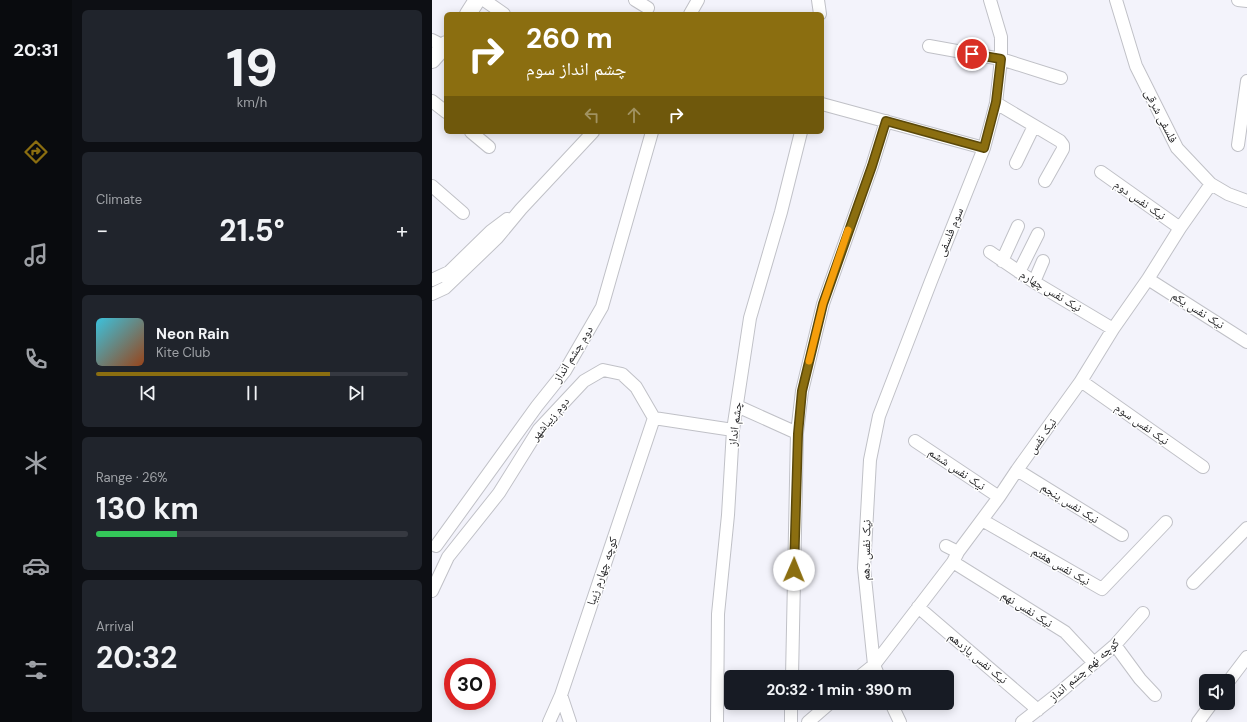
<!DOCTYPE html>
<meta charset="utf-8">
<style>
body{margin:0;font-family:"DM Sans","Noto Naskh Arabic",sans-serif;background:#20242c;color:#f1f3f6;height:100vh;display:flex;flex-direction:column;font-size:15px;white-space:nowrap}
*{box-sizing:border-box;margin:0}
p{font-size:13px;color:#9ea1a6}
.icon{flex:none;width:22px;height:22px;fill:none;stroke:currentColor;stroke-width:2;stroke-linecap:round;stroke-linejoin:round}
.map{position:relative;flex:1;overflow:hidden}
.panel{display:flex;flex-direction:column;gap:10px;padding:10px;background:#0d0f14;width:360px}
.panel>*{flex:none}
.banner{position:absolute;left:12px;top:12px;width:380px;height:122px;border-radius:6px;box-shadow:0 2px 10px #0003;background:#8b6e10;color:#fff;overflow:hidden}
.buttons{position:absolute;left:767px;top:674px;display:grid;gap:8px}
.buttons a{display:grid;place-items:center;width:36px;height:36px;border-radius:6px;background:#171b24;box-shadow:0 2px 10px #0003;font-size:20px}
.speed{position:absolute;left:12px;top:658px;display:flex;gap:8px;font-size:20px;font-weight:700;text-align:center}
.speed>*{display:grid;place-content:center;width:52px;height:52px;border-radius:50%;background:#171b24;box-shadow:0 2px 10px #0003;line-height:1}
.speed .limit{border:6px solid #d22;background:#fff;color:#111}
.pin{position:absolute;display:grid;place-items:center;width:34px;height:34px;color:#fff;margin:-17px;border:2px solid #fff;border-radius:50%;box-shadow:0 1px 4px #0007}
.me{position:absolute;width:44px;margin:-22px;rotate:1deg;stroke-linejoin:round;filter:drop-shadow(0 0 3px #0008)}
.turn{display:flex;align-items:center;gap:14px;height:84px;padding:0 16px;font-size:18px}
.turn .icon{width:52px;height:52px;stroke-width:2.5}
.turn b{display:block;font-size:28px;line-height:34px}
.lanes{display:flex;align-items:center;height:38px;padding:0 16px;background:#0003;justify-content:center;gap:20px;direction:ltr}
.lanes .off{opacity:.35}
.big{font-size:30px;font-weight:700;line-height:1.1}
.panel .widget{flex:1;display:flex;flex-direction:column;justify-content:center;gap:6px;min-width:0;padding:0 14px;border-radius:6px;background:#20242c}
.panel .dial{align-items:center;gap:0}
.dial b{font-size:52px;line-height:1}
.song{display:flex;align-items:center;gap:12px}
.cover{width:48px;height:48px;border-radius:6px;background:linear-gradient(135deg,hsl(190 70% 55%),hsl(20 70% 35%))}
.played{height:4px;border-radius:2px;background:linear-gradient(90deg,#8b6e10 75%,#363941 75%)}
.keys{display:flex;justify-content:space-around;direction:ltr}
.heat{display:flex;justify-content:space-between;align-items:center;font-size:22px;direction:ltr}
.charge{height:6px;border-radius:3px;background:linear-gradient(90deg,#34c759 26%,#363941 0)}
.trip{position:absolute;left:292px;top:670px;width:230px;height:40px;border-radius:6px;background:#171b24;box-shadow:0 2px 10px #0003;font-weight:700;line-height:40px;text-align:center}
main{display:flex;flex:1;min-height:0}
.dock{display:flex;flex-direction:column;width:72px;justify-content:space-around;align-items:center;background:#090b0e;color:#9ea1a6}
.dock .icon{width:28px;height:28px}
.dock .active{color:#8b6e10}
.dock b{font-size:18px;color:#f1f3f6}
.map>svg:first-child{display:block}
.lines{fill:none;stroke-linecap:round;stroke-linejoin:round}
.minor-casing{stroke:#c0c1c7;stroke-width:14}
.major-casing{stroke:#c0c1c7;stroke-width:18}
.minor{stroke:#fff;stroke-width:12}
.major{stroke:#fff;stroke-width:16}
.route-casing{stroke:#5a480a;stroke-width:10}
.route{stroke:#8b6e10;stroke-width:7}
.slow{stroke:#f59e0b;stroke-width:7}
.labels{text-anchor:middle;stroke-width:3;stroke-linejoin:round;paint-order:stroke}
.street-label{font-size:12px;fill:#242426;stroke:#fff}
</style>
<main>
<nav class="dock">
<b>20:31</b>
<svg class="icon active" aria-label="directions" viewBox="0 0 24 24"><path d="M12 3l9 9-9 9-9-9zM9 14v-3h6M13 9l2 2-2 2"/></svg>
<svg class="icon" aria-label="music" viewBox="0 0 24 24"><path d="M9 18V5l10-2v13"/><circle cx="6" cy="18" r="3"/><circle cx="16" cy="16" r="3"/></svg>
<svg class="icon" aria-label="phone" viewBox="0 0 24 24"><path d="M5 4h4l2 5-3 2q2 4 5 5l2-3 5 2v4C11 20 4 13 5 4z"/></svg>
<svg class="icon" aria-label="climate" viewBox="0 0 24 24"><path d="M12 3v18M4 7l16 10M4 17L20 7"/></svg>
<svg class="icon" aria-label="car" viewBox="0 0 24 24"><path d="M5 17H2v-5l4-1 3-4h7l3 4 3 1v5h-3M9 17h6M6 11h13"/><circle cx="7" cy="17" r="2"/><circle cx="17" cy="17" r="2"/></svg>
<svg class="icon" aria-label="filters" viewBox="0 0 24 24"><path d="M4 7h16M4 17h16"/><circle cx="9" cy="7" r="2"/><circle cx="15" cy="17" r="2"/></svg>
</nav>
<section class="panel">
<div class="widget dial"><b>19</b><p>km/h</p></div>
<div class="widget"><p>Climate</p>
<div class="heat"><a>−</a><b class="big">21.5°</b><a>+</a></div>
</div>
<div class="widget">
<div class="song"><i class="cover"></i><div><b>Neon Rain</b><p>Kite Club</p></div></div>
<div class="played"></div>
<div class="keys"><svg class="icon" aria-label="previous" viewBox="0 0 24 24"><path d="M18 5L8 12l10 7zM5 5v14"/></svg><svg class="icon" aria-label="pause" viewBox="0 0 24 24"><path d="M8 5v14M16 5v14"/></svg><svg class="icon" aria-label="next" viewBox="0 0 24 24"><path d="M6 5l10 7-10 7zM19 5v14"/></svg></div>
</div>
<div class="widget"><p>Range · 26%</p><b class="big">130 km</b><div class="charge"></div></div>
<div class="widget"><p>Arrival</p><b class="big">20:32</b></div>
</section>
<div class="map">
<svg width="815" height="722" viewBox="0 0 815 722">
<rect width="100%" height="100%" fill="#f3f3fb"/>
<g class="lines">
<g class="minor-casing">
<path id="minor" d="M52,0L72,14
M203,0L216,8
M386,0L388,14
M684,0L704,66L745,148L779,184L796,194L815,201
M806,0L815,1
M258,14L266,0
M0,40L14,47
M497,46L569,59L629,78
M0,101L14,112
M564,103L628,141L631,145V149L613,181
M390,104L552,148
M39,132L57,147
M806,145L815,81
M584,163L602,126
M669,172L748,228
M0,186L31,213
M558,252L602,282L681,329
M570,261L586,226
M587,272L606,234
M716,279L815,342
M0,280L17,272L59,231L75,219
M602,282L611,261
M0,294L13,288L65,238L89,209L161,132
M649,381L771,467
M305,406L365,433
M222,418L301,430
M483,441L567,497
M585,470L690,535
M550,520L670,589L734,522
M4,546L105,406L133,371L170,307L220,132
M514,546L526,552
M521,562L633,632L662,663
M761,583L815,528
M0,591L16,557L67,493L107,429L152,381L171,370L190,374L204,387L222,418
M486,607L606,710
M683,645L708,679L723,695
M360,677L365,433L370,391L391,304L440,166L454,121
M427,677L442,665L521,562L526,552L567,497L585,470L649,381L681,329L716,279L748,228L779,184
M447,677L442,665L432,568L438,460L447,416L499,281L552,148L564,103L569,59V37L558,0
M796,682L815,657
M129,695L138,722
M459,703L468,722
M117,722L129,695L222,418
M285,722L286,614L296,515L301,430L318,318L349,212L369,132
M359,722V703
M376,722L398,703
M590,722L627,693L683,645L711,613
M766,722L780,703"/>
</g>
<g class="major-casing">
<path id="major" d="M36,14L45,0
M0,60L14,44"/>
</g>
<use href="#minor" class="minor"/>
<use href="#major" class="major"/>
</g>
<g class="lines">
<g class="route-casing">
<path id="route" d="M362,570L366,434L370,391L391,304L440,166L454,121L552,148L564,102L569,59L540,54"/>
</g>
<use href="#route" class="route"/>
<path class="slow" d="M377,361L391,304L416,230"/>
</g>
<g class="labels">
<g class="street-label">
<text transform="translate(729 116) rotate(63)" y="4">فلسفی شرقی</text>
<text transform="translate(708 200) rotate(35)" y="4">نیک نفس دوم</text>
<text transform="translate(518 232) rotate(-68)" y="4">سوم فلسفی</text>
<text transform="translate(619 291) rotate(31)" y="4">نیک نفس چهارم</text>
<text transform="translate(766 310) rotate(32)" y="4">نیک نفس یکم</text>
<text transform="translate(141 354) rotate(-58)" y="4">دوم چشم انداز</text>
<text transform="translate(118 419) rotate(-50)" y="4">دوم زیباشهر</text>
<text transform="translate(303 424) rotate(-83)" y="4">چشم انداز</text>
<text transform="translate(710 424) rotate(35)" y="4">نیک نفس سوم</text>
<text transform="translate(610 436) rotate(-55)" y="4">نیک نفس</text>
<text transform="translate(525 469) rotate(34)" y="4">نیک نفس ششم</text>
<text transform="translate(638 503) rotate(32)" y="4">نیک نفس پنجم</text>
<text transform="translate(434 550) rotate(-89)" y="4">نیک نفس دهم</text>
<text transform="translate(629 566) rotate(30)" y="4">نیک نفس هفتم</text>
<text transform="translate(170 571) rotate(-71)" y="4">کوچه چهارم زیبا</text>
<text transform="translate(595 609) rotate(32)" y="4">نیک نفس نهم</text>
<text transform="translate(546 658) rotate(40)" y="4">نیک نفس یازدهم</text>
<text transform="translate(652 670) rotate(-41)" y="4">کوچه نهم چشم انداز</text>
</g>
</g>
</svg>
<div class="buttons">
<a><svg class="icon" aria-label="sound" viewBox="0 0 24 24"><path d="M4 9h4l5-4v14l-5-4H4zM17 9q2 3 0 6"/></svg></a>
</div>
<div class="speed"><div class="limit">30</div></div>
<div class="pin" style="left:540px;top:54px;background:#d93025"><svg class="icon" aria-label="arrive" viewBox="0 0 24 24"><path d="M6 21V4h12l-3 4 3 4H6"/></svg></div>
<svg class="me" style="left:362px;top:570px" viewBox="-20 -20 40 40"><circle r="19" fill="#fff"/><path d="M0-13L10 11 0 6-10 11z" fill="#8b6e10"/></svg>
<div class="trip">20:32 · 1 min · 390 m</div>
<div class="banner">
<div class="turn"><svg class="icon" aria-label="right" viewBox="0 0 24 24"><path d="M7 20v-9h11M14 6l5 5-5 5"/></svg><div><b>260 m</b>چشم انداز سوم</div></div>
<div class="lanes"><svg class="icon off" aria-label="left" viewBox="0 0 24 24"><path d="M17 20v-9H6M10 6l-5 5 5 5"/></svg><svg class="icon off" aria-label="ahead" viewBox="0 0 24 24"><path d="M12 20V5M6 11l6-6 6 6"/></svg><svg class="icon" aria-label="right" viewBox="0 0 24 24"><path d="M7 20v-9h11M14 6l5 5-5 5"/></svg></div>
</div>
</div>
</main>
